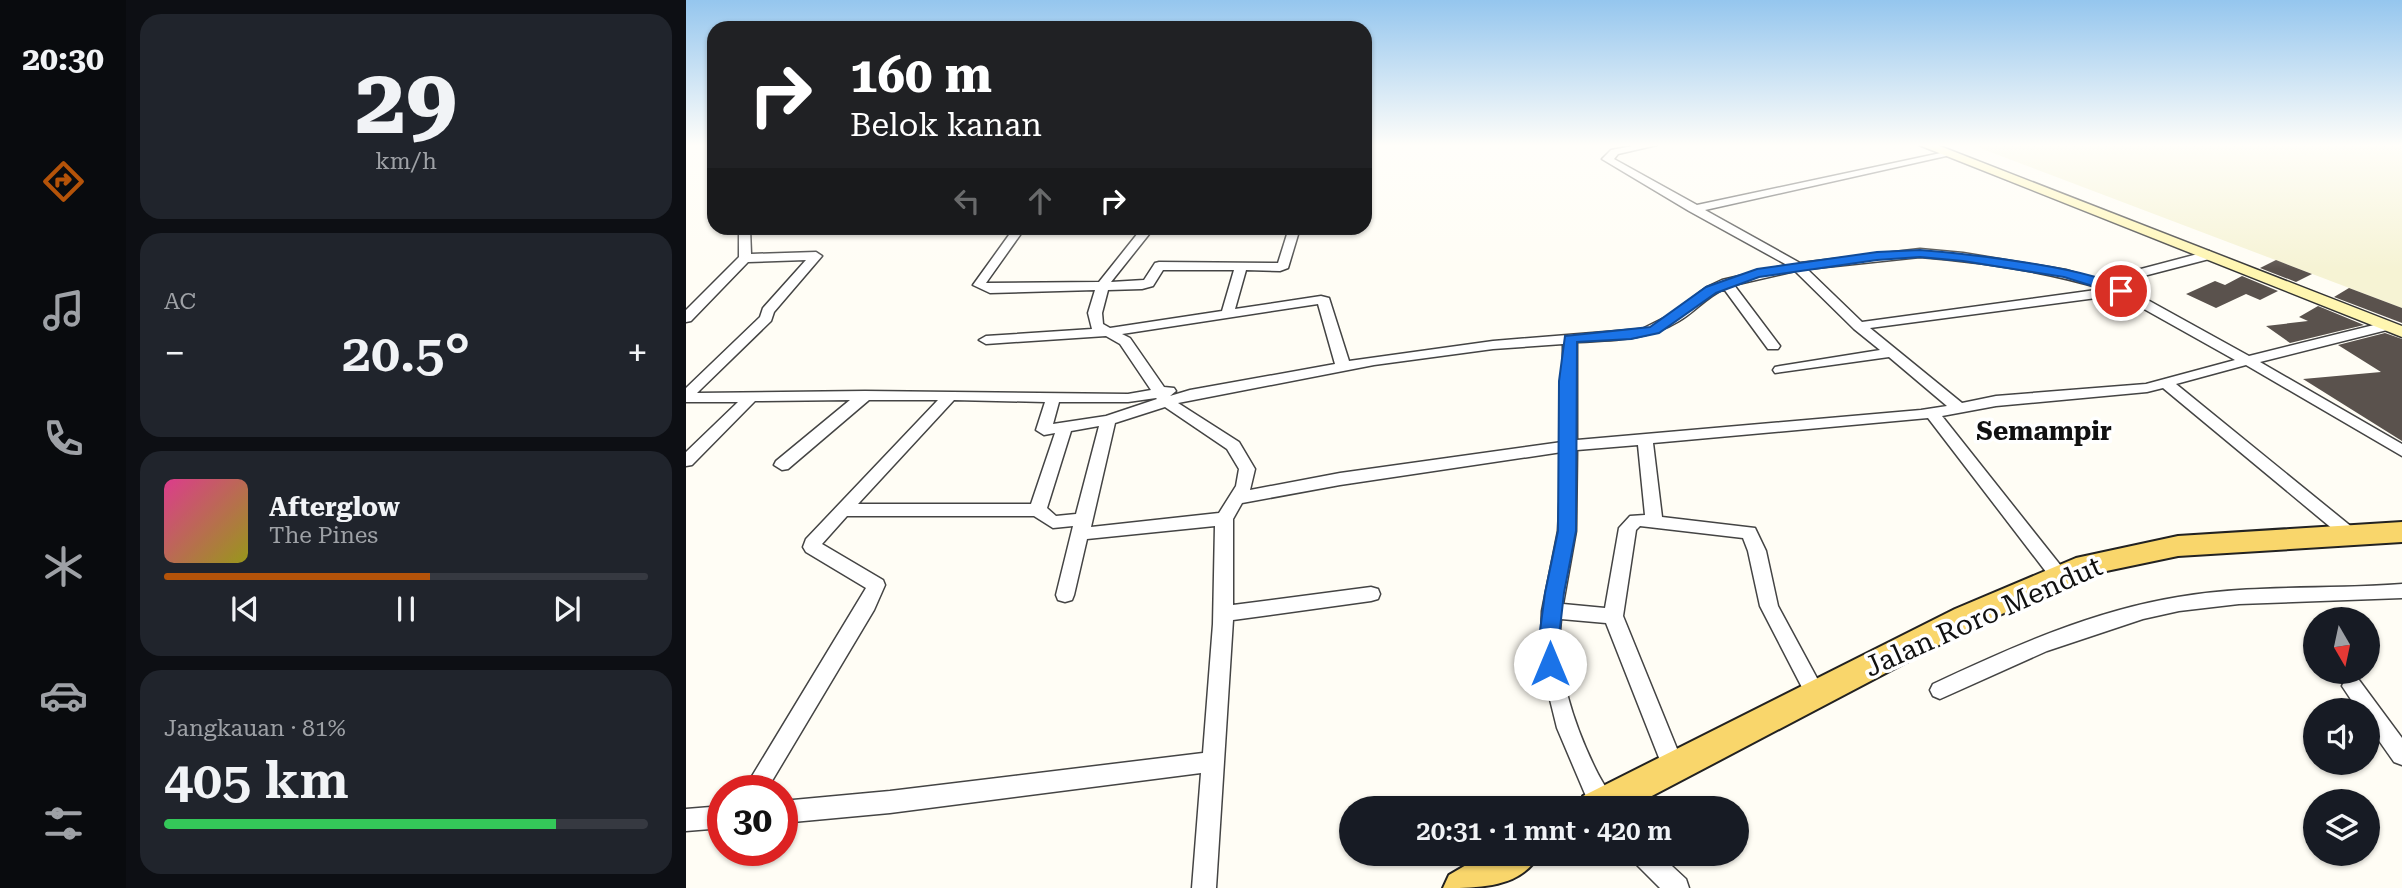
<!DOCTYPE html>
<html lang="id">
<meta charset="utf-8">
<style>
body{margin:0;font-family:"Roboto Serif",serif;background:#20242c;color:#f1f3f6;height:100vh;display:flex;flex-direction:column;font-size:26px;white-space:nowrap}
*{box-sizing:border-box;margin:0}
p{font-size:23px;color:#9ea1a6}
.icon{flex:none;width:38px;height:38px;fill:none;stroke:currentColor;stroke-width:2;stroke-linecap:round;stroke-linejoin:round}
.map{position:relative;flex:1;overflow:hidden}
.panel{display:flex;flex-direction:column;gap:14px;padding:14px;background:#0d0f14;width:560px}
.panel>*{flex:none}
.top-card{position:absolute;left:21px;top:21px;width:665px;height:214px;border-radius:21px;box-shadow:0 2px 5px #0004;background:#202124;color:#fff;overflow:hidden}
.needle{width:46px;rotate:171deg}
.tools{position:absolute;left:1617px;top:607px;display:grid;gap:14px}
.tools a{display:grid;place-items:center;width:77px;height:77px;border-radius:50%;background:#171b24;box-shadow:0 2px 5px #0004;font-size:35px}
.speed{position:absolute;left:21px;top:775px;display:flex;gap:14px;font-size:35px;font-weight:700;text-align:center}
.speed>*{display:grid;place-content:center;width:91px;height:91px;border-radius:50%;background:#171b24;box-shadow:0 2px 5px #0004;line-height:1}
.speed .limit{border:10px solid #d22;background:#fff;color:#111}
.pin{position:absolute;display:grid;place-items:center;width:60px;height:60px;color:#fff;margin:-30px;border:4px solid #fff;border-radius:50%;box-shadow:0 2px 7px #0007}
.me{position:absolute;width:77px;margin:-38px;rotate:0deg;stroke-linejoin:round;filter:drop-shadow(0 0 5px #0008)}
.turn{display:flex;align-items:center;gap:24px;height:147px;padding:0 28px;font-size:32px}
.turn .icon{width:91px;height:91px;stroke-width:2.5}
.turn b{display:block;font-size:49px;line-height:60px}
.lanes{display:flex;align-items:center;height:66px;padding:0 28px;background:#0003;justify-content:center;gap:35px;direction:ltr}
.lanes .off{opacity:.35}
.big{font-size:52px;font-weight:600;line-height:1.1}
.panel .tile{flex:1;display:flex;flex-direction:column;justify-content:center;gap:10px;min-width:0;padding:0 24px;border-radius:21px;background:#20242c}
.panel .dial{align-items:center;gap:0}
.dial b{font-size:91px;line-height:1}
.song{display:flex;align-items:center;gap:21px}
.cover{width:84px;height:84px;border-radius:10px;background:linear-gradient(135deg,hsl(330 70% 55%),hsl(60 70% 35%))}
.played{height:7px;border-radius:4px;background:linear-gradient(90deg,#b45309 55%,#363941 55%)}
.keys{display:flex;justify-content:space-around;direction:ltr}
.heat{display:flex;justify-content:space-between;align-items:center;font-size:38px;direction:ltr}
.charge{height:10px;border-radius:5px;background:linear-gradient(90deg,#34c759 81%,#363941 0)}
.trip{position:absolute;left:653px;top:796px;width:410px;height:70px;border-radius:35px;background:#171b24;box-shadow:0 2px 5px #0004;font-weight:600;line-height:70px;text-align:center}
main{display:flex;flex:1;min-height:0}
.dock{display:flex;flex-direction:column;width:126px;justify-content:space-around;align-items:center;background:#090b0e;color:#9ea1a6}
.dock .icon{width:49px;height:49px}
.dock .current{color:#b45309}
.dock b{font-size:32px;color:#f1f3f6}
.map>svg:first-child{display:block}
.farmland{fill:#f6f3d4}
.building{fill:#5a524d}
.lines{fill:none;stroke-linecap:round;stroke-linejoin:round}
.street-casing{stroke:#444;stroke-width:3}
.secondary-casing{stroke:#333;stroke-width:3}
.primary-casing{stroke:#222;stroke-width:4}
.street{fill:#fff;fill-rule:evenodd}
.secondary{fill:#fff6b0;fill-rule:evenodd}
.primary{fill:#f9d66b;fill-rule:evenodd}
.route{fill:#1a73e8;stroke:#114b97;stroke-width:2}
.labels{text-anchor:middle;stroke-width:7;stroke-linejoin:round;paint-order:stroke}
.quarter-label{font-size:26px;font-weight:bold;fill:#111;stroke:#fff}
.near-street-label{font-size:28px;fill:#111;stroke:#fff}
</style>
<main>
<nav class="dock">
<b>20:30</b>
<svg class="icon current" aria-label="directions" viewBox="0 0 24 24"><path d="M12 3l9 9-9 9-9-9zM9 14v-3h6M13 9l2 2-2 2"/></svg>
<svg class="icon" aria-label="music" viewBox="0 0 24 24"><path d="M9 18V5l10-2v13"/><circle cx="6" cy="18" r="3"/><circle cx="16" cy="16" r="3"/></svg>
<svg class="icon" aria-label="phone" viewBox="0 0 24 24"><path d="M5 4h4l2 5-3 2q2 4 5 5l2-3 5 2v4C11 20 4 13 5 4z"/></svg>
<svg class="icon" aria-label="climate" viewBox="0 0 24 24"><path d="M12 3v18M4 7l16 10M4 17L20 7"/></svg>
<svg class="icon" aria-label="car" viewBox="0 0 24 24"><path d="M5 17H2v-5l4-1 3-4h7l3 4 3 1v5h-3M9 17h6M6 11h13"/><circle cx="7" cy="17" r="2"/><circle cx="17" cy="17" r="2"/></svg>
<svg class="icon" aria-label="filters" viewBox="0 0 24 24"><path d="M4 7h16M4 17h16"/><circle cx="9" cy="7" r="2"/><circle cx="15" cy="17" r="2"/></svg>
</nav>
<section class="panel">
<div class="tile dial"><b>29</b><p>km/h</p></div>
<div class="tile"><p>AC</p>
<div class="heat"><a>−</a><b class="big">20.5°</b><a>+</a></div>
</div>
<div class="tile">
<div class="song"><i class="cover"></i><div><b>Afterglow</b><p>The Pines</p></div></div>
<div class="played"></div>
<div class="keys"><svg class="icon" aria-label="previous" viewBox="0 0 24 24"><path d="M18 5L8 12l10 7zM5 5v14"/></svg><svg class="icon" aria-label="pause" viewBox="0 0 24 24"><path d="M8 5v14M16 5v14"/></svg><svg class="icon" aria-label="next" viewBox="0 0 24 24"><path d="M6 5l10 7-10 7zM19 5v14"/></svg></div>
</div>
<div class="tile"><p>Jangkauan · 81%</p><b class="big">405 km</b><div class="charge"></div></div>
</section>
<div class="map">
<svg width="1716" height="888" viewBox="0 0 1716 888">
<rect width="100%" height="100%" fill="#fffdf5"/>
<path class="farmland" d="M1286,145H1716V308Z"/>
<path class="building" d="M1590,260L1626,274L1610,282L1574,268Z
M1556,276L1592,291L1574,300L1560,294L1530,308L1500,294L1529,281L1539,285Z
M1663,288L1716,308V323L1648,297Z
M1632,306L1678,325L1604,343L1580,326L1622,321L1613,317Z
M1699,333L1716,339V441L1617,379L1695,372L1652,345Z"/>
<g class="lines">
<g class="street-casing">
<path id="street" d="M952,145H971L932,154L928,159L1011,205L1264,151V155L1260,156L1019,210L1114,263L1234,249L1277,253L1380,270L1413,280L1523,251L1529,255L1527,258L1427,284L1440,288L1563,356L1700,322L1705,323V329L1574,362L1716,444V456L1560,365L1490,384L1672,532L1675,536L1672,540H1660L1477,388L1461,392L1310,406L1256,416L1379,571L1382,576L1379,581L1373,583L1367,581L1242,418L967,443L976,517L1069,528L1080,551L1092,606L1139,693L1136,699L1129,702L1122,699L1074,606L1062,551L1057,538L954,526L950,530L937,616L998,766L995,773L987,776L979,773L920,623L875,619C869,670 888,725 910,770C916,783 926,795 930,808H907L902,801L871,728L854,659L856,611L872,531L876,452L654,485L556,503L547,519V605L685,587L692,589L694,594L692,599L685,601L547,620L530,888H506L515,773L204,813L96,823V801L204,791L517,753L527,624L529,526L401,539L388,595L386,600L379,602L372,600L370,595L387,526L367,528L348,516H161L136,544L197,580L199,585L188,610L80,791H57L180,588L120,552L117,547L120,539L252,400H183L102,469L96,470L88,465L90,461L164,400L69,401L6,465L0,466V452L52,402H0V388L74,317L77,308L120,260L62,262L5,321L0,322V310L53,257V228H64L65,254L130,252L136,256L88,312L85,321L11,393L179,391L442,394L465,390L434,344L420,336L300,344L293,340L300,336L406,329L402,313L409,290L304,293L287,285L328,228H339L300,283L413,282L456,228H468L425,282L458,280L469,263L473,262L592,263L603,228H614L602,268L594,271L560,270L549,309L635,296L643,298L663,361L807,341L956,329L984,315L1021,287L1036,280L1101,265L1003,211L916,159L925,150ZM1234,257C1296,262 1358,271 1417,289L1176,322L1121,269ZM477,270H548L536,311L424,328L417,324L416,313L422,290L456,289L467,286ZM1109,271L1168,329L1194,350L1094,366L1089,367L1087,370L1089,373L1203,357L1261,406L1235,410L891,440V342C928,340 960,341 993,321C1009,312 1021,296 1038,289L1082,349H1092L1094,346L1048,285ZM1433,295L1549,360L1460,384L1310,396L1276,403L1184,328ZM632,304L649,364L504,390L484,396L490,391L488,388L478,387L444,338L436,334ZM877,344L876,442L654,473L564,490L569,469L553,442L492,403L688,365L807,349ZM470,398L471,399L420,416L367,424L373,402H442ZM268,400L359,402L350,430L358,435L369,433L345,504H172ZM479,407L541,449L553,469L550,486L533,513L405,527L429,423ZM413,426L390,514L370,516L361,508L385,431ZM952,445L959,515L944,516L933,528L919,608L877,604L890,531L891,450Z
M1716,584V598L1553,604L1493,611L1457,619L1361,651L1254,699L1247,696L1244,690L1247,684C1326,647 1406,611 1492,597C1566,584 1642,590 1716,584Z
M1666,677L1673,680L1716,738V765L1708,762L1682,725V710H1672L1656,686L1659,680Z
M37,806V828L0,831V809Z
M944,854H973L1000,879L1003,888H974L948,862Z"/>
</g>
<g class="secondary-casing">
<path id="secondary" d="M1233,145H1251L1716,326V337Z"/>
</g>
<g class="primary-casing">
<path id="primary" d="M1716,522V542L1492,556L1406,574L1291,625L943,808H892L897,796L1269,609L1390,558L1492,536Z
M799,854H853C836,888 792,888 757,888L763,875Z"/>
</g>
<use href="#street" class="street"/>
<use href="#secondary" class="secondary"/>
<use href="#primary" class="primary"/>
</g>
<linearGradient id="sky" x2="0" y2="1"><stop stop-color="#95c6ee"/><stop offset="0.54" stop-color="#fffefa"/><stop offset="1" stop-color="#fffefa" stop-opacity="0"/></linearGradient>
<rect width="1716" height="269" fill="url(#sky)"/>
<path class="route" d="M1234,250C1274,253 1415,268 1441,291L1435,295L1378,277L1277,261L1234,257L1191,260L1073,277L1030,293L973,333L945,339L891,342L890,531L878,593L872,646L874,664L871,670H857L852,646L859,593L872,531L873,381L879,336L964,327L1020,287L1071,269L1191,252Z"/>
<g class="labels">
<g class="quarter-label">
<text x="1358" y="440">Semampir</text>
</g>
<g class="near-street-label">
<text transform="translate(1297 616) rotate(-24)" y="10">Jalan Roro Mendut</text>
</g>
</g>
</svg>
<div class="tools">
<a><svg class="needle" viewBox="-14 -14 28 28"><path d="M0-13l5 13h-10z" fill="#e53935"/><path d="M0 13l5-13h-10z" fill="#9ea1a6"/></svg></a>
<a><svg class="icon" aria-label="sound" viewBox="0 0 24 24"><path d="M4 9h4l5-4v14l-5-4H4zM17 9q2 3 0 6"/></svg></a>
<a><svg class="icon" aria-label="layers" viewBox="0 0 24 24"><path d="M12 4l9 5-9 5-9-5zM3 14l9 5 9-5"/></svg></a>
</div>
<div class="speed"><div class="limit">30</div></div>
<div class="pin" style="left:1435px;top:291px;background:#d93025"><svg class="icon" aria-label="arrive" viewBox="0 0 24 24"><path d="M6 21V4h12l-3 4 3 4H6"/></svg></div>
<svg class="me" style="left:864px;top:664px" viewBox="-20 -20 40 40"><circle r="19" fill="#fff"/><path d="M0-13L10 11 0 6-10 11z" fill="#1a73e8"/></svg>
<div class="trip">20:31 · 1 mnt · 420 m</div>
<div class="top-card">
<div class="turn"><svg class="icon" aria-label="right" viewBox="0 0 24 24"><path d="M7 20v-9h11M14 6l5 5-5 5"/></svg><div><b>160 m</b>Belok kanan</div></div>
<div class="lanes"><svg class="icon off" aria-label="left" viewBox="0 0 24 24"><path d="M17 20v-9H6M10 6l-5 5 5 5"/></svg><svg class="icon off" aria-label="ahead" viewBox="0 0 24 24"><path d="M12 20V5M6 11l6-6 6 6"/></svg><svg class="icon" aria-label="right" viewBox="0 0 24 24"><path d="M7 20v-9h11M14 6l5 5-5 5"/></svg></div>
</div>
</div>
</main>
